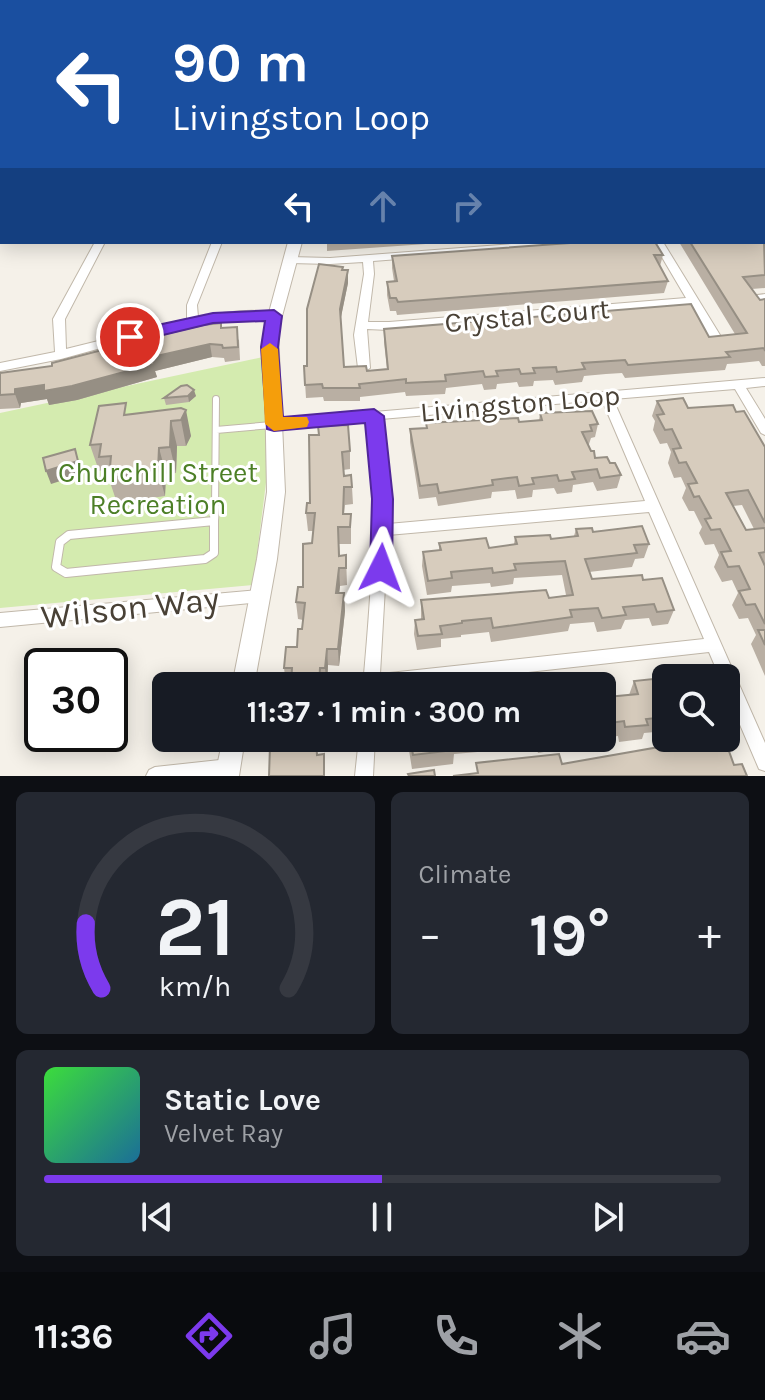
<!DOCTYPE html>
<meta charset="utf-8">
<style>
body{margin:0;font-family:Karla,sans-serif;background:#242831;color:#f1f3f6;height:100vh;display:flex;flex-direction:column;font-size:30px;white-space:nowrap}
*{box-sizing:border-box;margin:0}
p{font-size:26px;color:#9ea1a6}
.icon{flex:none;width:44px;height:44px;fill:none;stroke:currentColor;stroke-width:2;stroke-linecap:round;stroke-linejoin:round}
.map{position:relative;height:776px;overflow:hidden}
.side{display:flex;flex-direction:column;gap:16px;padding:16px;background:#0d0f14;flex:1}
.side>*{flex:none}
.top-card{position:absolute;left:0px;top:0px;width:766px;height:244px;box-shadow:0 4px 20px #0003;background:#1a4fa0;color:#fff;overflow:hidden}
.controls{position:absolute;left:652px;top:664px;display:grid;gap:16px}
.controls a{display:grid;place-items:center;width:88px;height:88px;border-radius:12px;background:#171b24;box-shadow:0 4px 20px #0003;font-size:40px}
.speed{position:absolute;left:24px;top:648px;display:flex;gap:16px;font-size:40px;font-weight:700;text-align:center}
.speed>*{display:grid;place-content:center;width:104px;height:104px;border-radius:50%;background:#171b24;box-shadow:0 4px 20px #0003;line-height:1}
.speed .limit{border:4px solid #111;border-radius:12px;background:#fff;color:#111}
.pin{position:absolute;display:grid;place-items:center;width:68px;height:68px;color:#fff;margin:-34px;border:4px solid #fff;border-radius:50%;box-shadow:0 2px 8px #0007}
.me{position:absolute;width:88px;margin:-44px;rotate:3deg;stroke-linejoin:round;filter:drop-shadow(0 0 6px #0008)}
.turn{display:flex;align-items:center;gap:28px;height:168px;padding:0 40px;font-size:36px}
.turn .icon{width:104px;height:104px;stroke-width:2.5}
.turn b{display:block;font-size:56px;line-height:68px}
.lanes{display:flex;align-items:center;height:76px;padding:0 40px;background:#0003;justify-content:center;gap:40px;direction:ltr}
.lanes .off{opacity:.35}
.big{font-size:60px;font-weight:700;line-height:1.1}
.side .widget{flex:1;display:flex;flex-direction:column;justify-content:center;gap:12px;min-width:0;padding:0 28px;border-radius:12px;background:#242831}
.side .dial{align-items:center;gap:0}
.dial svg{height:208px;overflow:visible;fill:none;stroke:#363941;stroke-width:7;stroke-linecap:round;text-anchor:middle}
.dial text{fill:#f1f3f6;stroke:none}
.song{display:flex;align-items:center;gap:24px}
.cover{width:96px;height:96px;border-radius:12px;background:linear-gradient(135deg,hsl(120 70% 55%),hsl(200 70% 35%))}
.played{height:8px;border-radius:4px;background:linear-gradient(90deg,#7c3aed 50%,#363941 50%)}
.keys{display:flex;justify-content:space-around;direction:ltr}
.heat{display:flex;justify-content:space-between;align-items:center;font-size:44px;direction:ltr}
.side .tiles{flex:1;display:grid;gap:16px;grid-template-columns:1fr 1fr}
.widget:last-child{grid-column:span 2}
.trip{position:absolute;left:152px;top:672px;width:464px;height:80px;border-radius:12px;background:#171b24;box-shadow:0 4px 20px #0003;font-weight:700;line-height:80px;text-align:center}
.tabs{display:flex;height:128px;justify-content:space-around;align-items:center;background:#090b0e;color:#9ea1a6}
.tabs .icon{width:56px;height:56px}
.tabs .on{color:#7c3aed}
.tabs b{font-size:36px;color:#f1f3f6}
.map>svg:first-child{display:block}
.green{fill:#d4ebaf}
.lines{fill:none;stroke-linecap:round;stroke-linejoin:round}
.service-far1-casing{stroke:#c1b8aa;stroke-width:8}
.service-casing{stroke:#c1b8aa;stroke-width:10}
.minor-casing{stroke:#c1b8aa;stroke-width:2}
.tertiary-casing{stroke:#c1b8aa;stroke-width:2}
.service-far1{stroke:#fff;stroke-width:6}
.service{stroke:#fff;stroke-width:8}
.minor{fill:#fff;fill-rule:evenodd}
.tertiary{fill:#fff;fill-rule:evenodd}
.wall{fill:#b9afa3;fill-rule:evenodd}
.shaded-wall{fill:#968f84}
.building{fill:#d7ccbd;stroke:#968f84;stroke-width:2}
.route{fill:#7c3aed;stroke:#51269a;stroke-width:2}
.slow{fill:#f59e0b}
.labels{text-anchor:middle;stroke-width:6;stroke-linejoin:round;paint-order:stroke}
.street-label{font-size:28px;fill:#494136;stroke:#fff}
.park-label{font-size:28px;fill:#4c7f26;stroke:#fff}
.near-street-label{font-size:34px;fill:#494136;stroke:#fff}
</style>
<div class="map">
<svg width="765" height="776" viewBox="0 0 765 776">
<rect width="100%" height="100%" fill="#f5f1e9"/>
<path class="green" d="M263,357L268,467L253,585L0,608V413Z"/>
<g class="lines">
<g class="service-far1-casing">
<path id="service-far1" d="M216,430L272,425
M215,509L216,399"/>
</g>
<g class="service-casing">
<path id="service" d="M214,521V553L205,559L66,573L56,567L60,542L69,535Z
M214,521L215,507"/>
</g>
<g class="minor-casing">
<path id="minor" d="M258,0H264V2H258Z
M337,0H343L344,2H338Z
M417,0H423L424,2H418Z
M496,0H503L504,2H497Z
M576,0H583L584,2H577Z
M654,0H661L662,2H655Z
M764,115H765V120H764Z
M2,120V128L0,129V121Z
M0,215H2V221H0Z
M764,233H765V241H764Z
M95,242H105L65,319L66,349L187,319V305L212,242H222L197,305L198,317C217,313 264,306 280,316L274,320L239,319L170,329L61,359L0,371V363L55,352L53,319Z
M539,242H583L578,245L373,261L374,274L368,322H389L686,298L653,242H663L720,335L718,338H710L690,305L389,330L367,329L370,368L364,372L358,368L354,335L364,274L363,262L330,264L290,263L285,260L290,257L330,258Z
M765,294V300L754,301L749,298L750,296Z
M765,378V386L746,388L765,419V435L761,433L735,389L613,399L765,743V771L759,769L726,692V678H720L709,652L402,686H363C371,597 378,509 368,420L274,429L270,427L268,424L270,421ZM602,400L645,501L388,524L387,484L381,419ZM649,512L704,639L380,674L388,535Z
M260,590L265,591L267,596L265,601L260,602L0,627V613Z
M359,738H375L373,776H355Z
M229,759L235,762L238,768L235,774L230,776H146L149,770L155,767Z"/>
</g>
<g class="tertiary-casing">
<path id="tertiary" d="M713,0H722L723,2H714Z
M764,45H765V52H764Z
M0,67H2V74H0Z
M764,79H765V85H764Z
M288,242H302L278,331L285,492L277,559L254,686H232L257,559L267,492L264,331Z
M223,738H245L239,776H215Z"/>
</g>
<use href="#service-far1" class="service-far1"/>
<use href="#service" class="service"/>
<use href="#minor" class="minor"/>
<use href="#tertiary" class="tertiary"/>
</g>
<path class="wall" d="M671,0H703L705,2H673Z
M744,0H765V21L764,2H746Z
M327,242H454L327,251Z
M679,242L765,243V288L752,289L760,300L765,299V366H762L759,361L740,363L727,364L725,370L625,378L622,373L606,374L584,376L582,382L555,385L553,380L534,381L533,386L519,387L517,382L497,384L496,389L484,390L482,384L446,388L445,394L406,396L405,392L360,397V401H324L323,397L306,398L304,366H307L343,267V270H348V283L340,321L344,367L367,371L387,369L384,342V329L709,337L735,334Z
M663,255L660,266L668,281L664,293L397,315L396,311H390L387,295V282L394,281L392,268V256Z
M222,328L239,340L240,360L225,362L224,358L212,357L155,371L157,377L77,400L49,405L47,399L21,403L20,408L0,409V373L52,366L135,346Z
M187,385L196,396L189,402L166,405L164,398Z
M657,401L688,408L736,412L765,447V676L751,644L756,635L748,618L739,619L732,605L738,593L732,580L722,582L714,567L719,555L714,544L705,545L699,533L702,527L694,511H689L682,498L686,488L681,477L674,478L668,463L671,452L667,443L660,444L653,430L655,421L652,416ZM742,505L754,529L746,530L733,506Z
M181,408L191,436L186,446H177L176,473L166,474L165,496L117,503L110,482L107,483L103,470L99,471L90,445L129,415Z
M540,413L598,424L595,437L591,438L589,444H587L595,458L610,463L621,475L617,488L597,491L593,482L573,485L572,492L557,494L554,488L533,490L532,497L517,499L515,490L492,492L491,498L438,506L436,497L419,499L410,442V429L426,428V423L519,422L539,421Z
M309,435L350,451V469L343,470L344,476L352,487L353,504L345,505L344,514H351V544H339L340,556L346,555L347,585L340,586L339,593H344L345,611L339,666L328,665L327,684H286L284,668L297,647L302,629L303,620L298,619L296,602L303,587L312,543L313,531H308L306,513L310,503Z
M576,529L593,532L649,544L644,558L635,559L632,567L589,572L592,579L643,580L674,610L668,624L652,626L649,618L625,620L621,629L597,632L594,622L570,624L568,631L491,642L489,632L461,635V637L441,639V647L417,650L414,634L415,620L421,619V600L549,598L566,595L562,575L514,578L513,584L491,587L490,583L452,586L451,592L427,595L422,566L423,552L439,551V543L489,548L514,544L515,537L551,539L574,536Z
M634,681L656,689L666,688V731L644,733L642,739L619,742L618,736L602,738V687L607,697L629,695Z
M407,738H600L565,742L562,749L538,753L536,747L454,754L453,764L412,769Z"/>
<path class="shaded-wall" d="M0,0H3L4,2H2V11L0,15Z
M2,76V99L0,102V78Z
M2,173V191L0,194V176Z
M348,270V283L340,322V309Z
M210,344L212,357L155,371L157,377L77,400L49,405L47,399L21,403L20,408L15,394V389Z
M194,390L196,396L189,402L188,396Z
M186,410L191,436L186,446L181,420Z
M171,421L177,446L176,473L170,447Z
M159,448L166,474L165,496L158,470Z
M75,449L82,474L51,484L46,471Z
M339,568L340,586L337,610L336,593Z
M344,593L345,611L339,666L338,649Z
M327,649L328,665L327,684L325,668Z"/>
<path class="building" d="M359,0H409L410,2H360Z
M442,0H491L492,2H443Z
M522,0H571L573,2H523Z
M604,0H651L653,2H606Z
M683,0H703L705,2H685Z
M764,117L765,118V196L764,195Z
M2,137V173L0,176V140Z
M764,241L765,275L743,277L760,300L765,299V351L764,348L726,352L730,357L628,365L625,360L582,363L585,369L557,372L556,367L533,368L535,373L521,374L519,369L496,371L498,376L485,377L483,371L445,375L446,381L406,383V379L359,384L360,388H323L322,384L305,385L304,366H307V309L319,264L343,267L342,270H348L340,309L344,367L366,366L367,371L388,369L384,329L691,304L709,337L747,333L690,242Z
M584,242H655L663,255H654L668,281L398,302L396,298H390L387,282L397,281L392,256Z
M221,323V328L237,327L238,347L223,348L222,345L210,344L152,357L154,364L72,386L44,391V385L15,389V394L0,395V373L52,366V363L133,342L135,346L158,341L157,336L203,325Z
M187,385L194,390L188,396L164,398L181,386Z
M683,398L688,408L733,405L736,412L744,411L765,447V523L748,490L726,493L746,530L765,528V552L759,553L765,566V624L755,604L746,605L739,591L750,589L739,566L728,567L721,552L731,551L720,529L711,530L705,519L711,518L699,496L694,497L688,484L697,483L686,462L679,463L673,449L681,448L672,429L665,430L657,415L664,414L657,401Z
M126,403L124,415L181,408L186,410L181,420L171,421L170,447L159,448L158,470L109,478L111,456L99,457L101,444L90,445L99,406Z
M592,411L598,424L590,425L592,431L582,432L591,451H594L595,458L607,457L610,463H615L621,475L600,478L597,469L572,472L575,479L559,481L557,475L532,478L534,484L519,486L517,477L492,480L493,485L439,493L437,484L420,486L410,429L427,428L426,423L518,418L519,422L542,420L540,413Z
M348,425L350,451L342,452L344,476L351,475L352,487H344L343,514H351L350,527H338L339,556L346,555V568H339L336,593H344L338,649H327L325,668H320L319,686H291L292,668H284L286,647H297L298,629H302L305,603L296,602L298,587H303V544L312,543L315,513H306L307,503H310L309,435H319L318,426Z
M75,449L78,461L46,471L43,458Z
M642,526L649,544L634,545L637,553L585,559L592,579L642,575L643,580L662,578L674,610L657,612L654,604L623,607L626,615L602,618L598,608L570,610L572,617L493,628L491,618L462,621V623L440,626L442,634L418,636L415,620L424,619L421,600L546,590L549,598L573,595L565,561L514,564L516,570L493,573L492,568L451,572L452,578L428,581L423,552L441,550L439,543L486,538L489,548L517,544L515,537L550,535L551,539L578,536L576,529L592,528L593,532Z
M758,630H765V645Z
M700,673L702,678H683L682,674Z
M653,679L656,689L666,688V717L646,719L648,725L625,727L624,721L602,724V687H604L607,697L638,694L634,681Z
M282,738H316L317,755L324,754V776H269L270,746L282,745Z
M410,738H474L453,740L455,750L413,755Z
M705,739L707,745L726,743L734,765L742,764L747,776H453L478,773L476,763L559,754L562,764Z
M434,770L435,776H409L408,774Z"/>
<path class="route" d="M274,310L282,316L278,347L283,417L374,409L384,416L393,499L392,568L389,574L381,577L373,574L370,568L372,499L365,423L274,431L267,429L261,347L265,321L213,323L130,343L122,337L130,331L213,313Z"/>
<path class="slow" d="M270,343L278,349L283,417H307L309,422L307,427L274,431L265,424L261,349Z"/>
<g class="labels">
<g class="street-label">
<text transform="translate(527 315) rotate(-5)" y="10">Crystal Court</text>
<text transform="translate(520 403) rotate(-5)" y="10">Livingston Loop</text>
</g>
<g class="park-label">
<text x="158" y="482">Churchill Street<tspan x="158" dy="32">Recreation</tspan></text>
</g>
<g class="near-street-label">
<text transform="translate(130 607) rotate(-6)" y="12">Wilson Way</text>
</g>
</g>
</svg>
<div class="controls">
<a><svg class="icon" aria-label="search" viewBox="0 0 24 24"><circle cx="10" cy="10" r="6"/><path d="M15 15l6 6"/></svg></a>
</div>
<div class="speed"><div class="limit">30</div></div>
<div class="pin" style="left:130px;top:337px;background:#d93025"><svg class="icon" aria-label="arrive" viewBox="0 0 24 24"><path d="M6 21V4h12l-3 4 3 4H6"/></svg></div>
<svg class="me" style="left:381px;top:568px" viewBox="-20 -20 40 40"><path d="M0-17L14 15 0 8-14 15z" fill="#7c3aed" stroke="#fff" stroke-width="4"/></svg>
<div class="trip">11:37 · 1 min · 300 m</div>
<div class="top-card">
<div class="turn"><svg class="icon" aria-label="left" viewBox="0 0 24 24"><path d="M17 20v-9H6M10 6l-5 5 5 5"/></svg><div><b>90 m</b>Livingston Loop</div></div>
<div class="lanes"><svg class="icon" aria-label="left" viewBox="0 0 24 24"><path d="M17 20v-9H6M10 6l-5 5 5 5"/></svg><svg class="icon off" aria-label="ahead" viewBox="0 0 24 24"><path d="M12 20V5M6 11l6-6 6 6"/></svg><svg class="icon off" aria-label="right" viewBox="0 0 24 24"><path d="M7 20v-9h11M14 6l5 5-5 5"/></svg></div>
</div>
</div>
<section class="side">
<div class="tiles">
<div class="widget dial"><svg viewBox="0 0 100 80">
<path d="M14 69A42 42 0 1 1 86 69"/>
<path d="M14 69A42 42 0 0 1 8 44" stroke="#7c3aed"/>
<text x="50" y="56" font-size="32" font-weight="700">21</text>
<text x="50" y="72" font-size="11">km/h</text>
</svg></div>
<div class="widget"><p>Climate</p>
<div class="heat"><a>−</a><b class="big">19°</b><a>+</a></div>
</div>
<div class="widget">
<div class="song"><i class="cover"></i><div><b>Static Love</b><p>Velvet Ray</p></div></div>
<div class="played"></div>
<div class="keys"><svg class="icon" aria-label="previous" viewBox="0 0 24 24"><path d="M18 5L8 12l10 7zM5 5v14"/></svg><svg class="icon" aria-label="pause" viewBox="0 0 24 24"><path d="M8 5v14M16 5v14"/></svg><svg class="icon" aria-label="next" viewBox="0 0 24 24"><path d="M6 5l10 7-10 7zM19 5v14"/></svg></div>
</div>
</div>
</section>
<nav class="tabs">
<b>11:36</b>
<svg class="icon on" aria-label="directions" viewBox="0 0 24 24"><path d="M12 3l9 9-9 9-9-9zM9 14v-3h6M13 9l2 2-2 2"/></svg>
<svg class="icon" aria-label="music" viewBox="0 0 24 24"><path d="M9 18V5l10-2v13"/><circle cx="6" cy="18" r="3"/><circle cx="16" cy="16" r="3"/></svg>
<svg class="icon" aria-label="phone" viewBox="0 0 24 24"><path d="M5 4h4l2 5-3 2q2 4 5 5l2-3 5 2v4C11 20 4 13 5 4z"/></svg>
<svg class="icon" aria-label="climate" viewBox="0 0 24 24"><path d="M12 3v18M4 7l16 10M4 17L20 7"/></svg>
<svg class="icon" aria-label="car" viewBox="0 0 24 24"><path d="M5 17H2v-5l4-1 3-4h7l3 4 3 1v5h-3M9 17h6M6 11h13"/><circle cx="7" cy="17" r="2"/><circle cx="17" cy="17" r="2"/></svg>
</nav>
